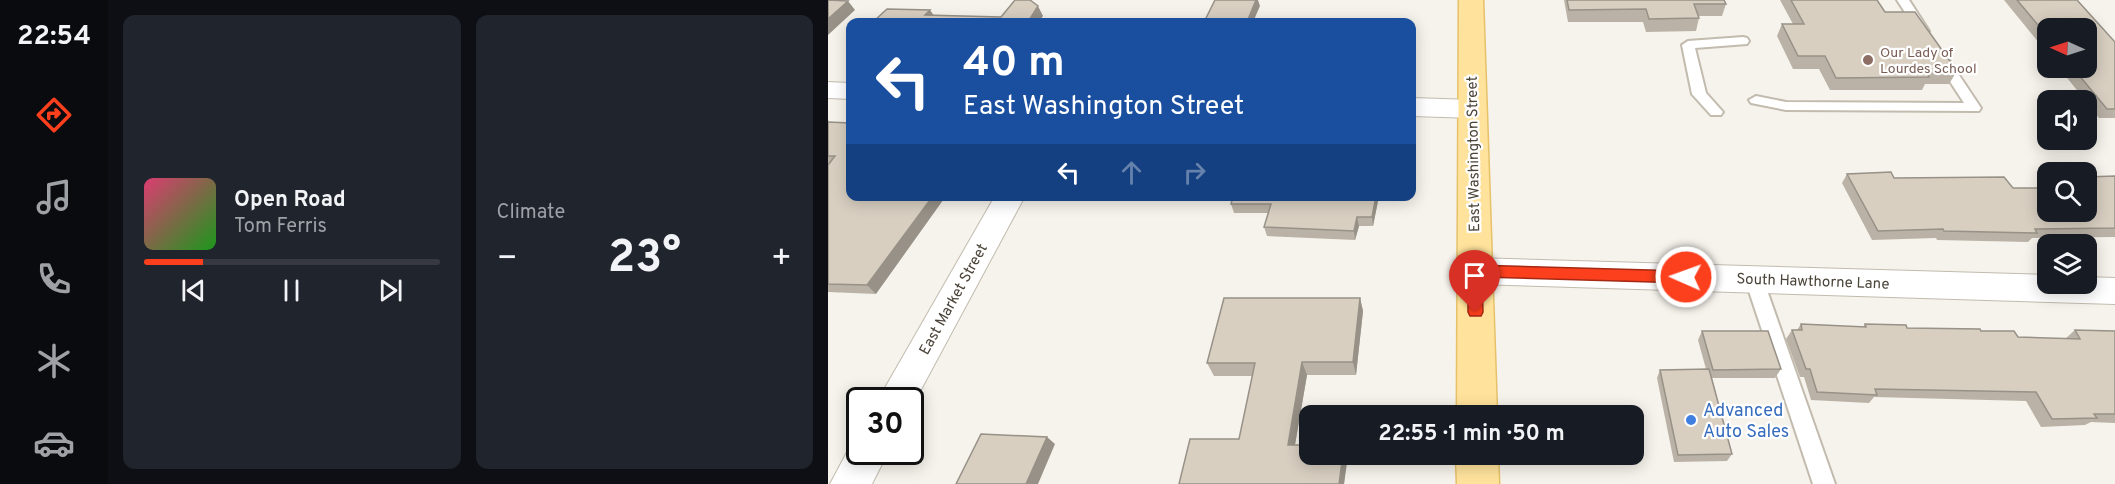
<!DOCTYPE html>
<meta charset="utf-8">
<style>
body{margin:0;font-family:Overpass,sans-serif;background:#20242c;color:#f1f3f6;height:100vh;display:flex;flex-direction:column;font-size:22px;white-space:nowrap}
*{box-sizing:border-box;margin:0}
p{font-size:20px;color:#9ea1a6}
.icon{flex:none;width:33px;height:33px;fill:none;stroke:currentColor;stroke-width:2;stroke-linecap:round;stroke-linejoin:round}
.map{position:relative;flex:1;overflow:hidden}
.side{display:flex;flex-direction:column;gap:15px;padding:15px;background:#0d0f14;width:720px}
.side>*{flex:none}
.guide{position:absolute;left:18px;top:18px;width:570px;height:183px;border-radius:12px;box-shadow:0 3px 15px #0003;background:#1a4fa0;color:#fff;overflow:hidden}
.needle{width:39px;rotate:273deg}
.controls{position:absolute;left:1209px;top:18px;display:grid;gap:12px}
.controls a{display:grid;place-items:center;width:60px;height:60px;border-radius:12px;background:#171b24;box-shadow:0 3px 15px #0003;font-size:30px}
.speed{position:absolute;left:18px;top:387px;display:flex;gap:12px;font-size:30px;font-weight:700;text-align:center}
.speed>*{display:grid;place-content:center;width:78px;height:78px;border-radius:50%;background:#171b24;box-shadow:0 3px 15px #0003;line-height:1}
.speed .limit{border:3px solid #111;border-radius:9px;background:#fff;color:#111}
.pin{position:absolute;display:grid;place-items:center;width:51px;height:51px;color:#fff;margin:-62px -26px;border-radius:50% 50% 50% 0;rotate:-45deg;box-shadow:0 0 6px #0007}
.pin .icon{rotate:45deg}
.me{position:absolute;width:66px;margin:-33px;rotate:272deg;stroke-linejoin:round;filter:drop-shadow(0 0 4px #0008)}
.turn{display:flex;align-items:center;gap:21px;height:126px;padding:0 18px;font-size:27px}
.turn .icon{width:78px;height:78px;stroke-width:2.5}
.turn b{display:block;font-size:42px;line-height:51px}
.lanes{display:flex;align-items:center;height:57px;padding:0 18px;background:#0003;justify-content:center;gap:30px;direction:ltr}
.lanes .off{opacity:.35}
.big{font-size:45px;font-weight:700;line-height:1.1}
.side .widget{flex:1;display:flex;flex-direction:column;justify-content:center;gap:9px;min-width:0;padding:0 21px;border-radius:12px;background:#20242c}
.song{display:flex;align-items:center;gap:18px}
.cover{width:72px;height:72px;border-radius:9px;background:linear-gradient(135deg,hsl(340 70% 55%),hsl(120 70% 35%))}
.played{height:6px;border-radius:3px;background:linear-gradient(90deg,#fc3f1d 20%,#363941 20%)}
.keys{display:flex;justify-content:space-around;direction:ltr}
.heat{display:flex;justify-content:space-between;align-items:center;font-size:33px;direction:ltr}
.side .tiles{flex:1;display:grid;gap:15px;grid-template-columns:repeat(2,1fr)}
.trip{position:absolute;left:471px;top:405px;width:345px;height:60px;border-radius:12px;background:#171b24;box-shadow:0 3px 15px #0003;font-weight:700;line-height:60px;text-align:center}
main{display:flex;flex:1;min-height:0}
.tabs{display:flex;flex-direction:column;width:108px;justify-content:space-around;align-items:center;background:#090b0e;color:#9ea1a6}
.tabs .icon{width:42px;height:42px}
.tabs .active{color:#fc3f1d}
.tabs b{font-size:27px;color:#f1f3f6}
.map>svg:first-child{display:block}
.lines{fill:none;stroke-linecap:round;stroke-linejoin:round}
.service-casing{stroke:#c2bbae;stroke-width:4}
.minor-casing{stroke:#c2bbae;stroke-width:2}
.primary-casing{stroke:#e6c16a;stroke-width:3}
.service{fill:#fff;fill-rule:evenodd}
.minor{fill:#fff;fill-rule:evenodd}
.primary{fill:#ffe39c;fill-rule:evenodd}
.wall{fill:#bab2a6}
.shaded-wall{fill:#979187}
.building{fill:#d8cfc1;stroke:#979187;stroke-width:1.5}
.route{fill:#fc3f1d;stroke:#a42913;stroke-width:1.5}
.education-dot{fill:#8d6e63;stroke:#fff;stroke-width:2}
.shop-dot{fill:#3f7fe0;stroke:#fff;stroke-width:2}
.labels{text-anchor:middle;stroke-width:4.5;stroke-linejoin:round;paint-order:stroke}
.far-education-label{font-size:14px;fill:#785e54;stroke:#fff;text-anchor:start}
.street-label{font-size:15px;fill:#4b4439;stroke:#fff}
.near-shop-label{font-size:18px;fill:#366cbe;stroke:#fff;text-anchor:start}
</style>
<main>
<nav class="tabs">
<b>22:54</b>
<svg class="icon active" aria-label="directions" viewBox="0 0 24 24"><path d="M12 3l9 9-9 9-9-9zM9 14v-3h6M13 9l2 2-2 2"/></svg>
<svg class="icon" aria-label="music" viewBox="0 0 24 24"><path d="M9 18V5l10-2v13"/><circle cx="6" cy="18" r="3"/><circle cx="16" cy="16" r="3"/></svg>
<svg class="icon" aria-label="phone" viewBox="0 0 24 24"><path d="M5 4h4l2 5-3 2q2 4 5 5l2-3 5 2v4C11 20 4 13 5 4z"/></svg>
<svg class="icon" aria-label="climate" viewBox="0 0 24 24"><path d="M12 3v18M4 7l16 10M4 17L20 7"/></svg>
<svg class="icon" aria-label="car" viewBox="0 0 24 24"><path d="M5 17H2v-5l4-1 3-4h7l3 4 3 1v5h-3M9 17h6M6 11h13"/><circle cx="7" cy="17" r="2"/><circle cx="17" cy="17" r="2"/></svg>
</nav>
<section class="side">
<div class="tiles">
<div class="widget">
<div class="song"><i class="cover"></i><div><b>Open Road</b><p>Tom Ferris</p></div></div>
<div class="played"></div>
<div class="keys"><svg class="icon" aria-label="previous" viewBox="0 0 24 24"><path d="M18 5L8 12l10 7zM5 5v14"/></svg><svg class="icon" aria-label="pause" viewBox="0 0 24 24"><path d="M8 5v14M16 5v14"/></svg><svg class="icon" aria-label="next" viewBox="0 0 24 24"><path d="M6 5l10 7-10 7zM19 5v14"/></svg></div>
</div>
<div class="widget"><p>Climate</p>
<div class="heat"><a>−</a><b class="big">23°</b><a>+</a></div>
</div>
</div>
</section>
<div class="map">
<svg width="1287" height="484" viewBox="0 0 1287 484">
<rect width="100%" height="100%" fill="#f6f3ec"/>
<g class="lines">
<g class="service-casing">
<path id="service" d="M1069,0H1081L1101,31L1099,34H1091Z
M915,37L919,38L921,41L919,44L867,48L878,93L895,112L893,115H883L864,94L854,45L860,41Z
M1114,56L1119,57L1153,108L1151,111L958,110L923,103L921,100L928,96L958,102L1136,103L1108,60Z
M926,272L932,274L935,279L1007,484H985L917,279L920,274Z"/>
</g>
<g class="minor-casing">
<path id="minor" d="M0,82L22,83V99L0,98Z
M584,98L645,100L654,103L658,109L654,115L645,118L584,116Z
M167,196H197L82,410V400H50Z
M647,258L1220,275V284H1258V277L1287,278V304L647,284L635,280L631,271L635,262Z
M32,437V452H60L44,484H2L26,439Z"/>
</g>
<g class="primary-casing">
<path id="primary" d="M631,0H655L669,416H629Z
M628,454H670L671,484H629Z"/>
</g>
<use href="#service" class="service"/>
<use href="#minor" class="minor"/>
<use href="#primary" class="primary"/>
</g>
<path class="wall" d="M736,0H896L898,4L894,16H871V18L868,31L818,32L815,22H740Z
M952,0H1049L1057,12L1129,71L1121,84H1097L1094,90H1002L991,69H965L949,36L954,24H965Z
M1176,0H1249L1287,42V118H1271L1258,102V100H1257L1231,68H1258L1220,28V54Z
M0,119L48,294L0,292Z
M1019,174L1185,188L1258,212V177L1287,176V237L1204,238L1200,242L1109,240L1108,238L1044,240L1014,183Z
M405,196H551L545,226H531L527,240L439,236L436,227L441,213H406L403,204Z
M532,298L535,311L528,375H479L467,445L482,454H519L516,484H351L411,439L425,376H386L379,363Z
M973,324L1035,327L1037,324L1079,328L1153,331L1190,337L1237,339L1247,330L1287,331V423L1263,422L1257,425L1213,427L1198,401L1046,397L1041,403L983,400L976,377H972L958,339L964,330H969Z
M874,331L953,369L947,378H884L904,454L899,461L846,462L829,378L832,370L878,369L870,340Z"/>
<path class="shaded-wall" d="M428,0H430L432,6L425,22H419Z
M20,1L27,10L0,35V19Z
M210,6L215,16L211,22H200Z
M102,10L109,20L97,15Z
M105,196H118L48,294L39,285Z
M548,196H551L545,226L544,217Z
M529,217L531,226L527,240L526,231Z
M532,298L535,311L528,375L525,362Z
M474,362L479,375L465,456L460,445Z
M219,437L227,444L210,484H198Z
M515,454H519L520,456L516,484H511Z"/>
<path class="building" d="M0,0L20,1L0,19Z
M187,0H202L210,6L200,22H45L59,9L102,10L97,15L173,17Z
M387,0H428L419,22H288H289L377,20Z
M739,0H896L898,4H866L871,18L821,19L818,9L741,10Z
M963,0H1049L1057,12H1087L1129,71H1098L1101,77L1008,78L997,56H970L954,24H976Z
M1189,0H1249L1287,42V109H1279L1245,68H1258V28H1220V37Z
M575,20V22H515V21Z
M0,122L22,123V196H105L39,285L0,284V165L7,156H0Z
M1063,172L1066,178L1176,177L1185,188H1220V212H1258V187H1262L1258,183V177L1287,176V228L1207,229L1209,233L1116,231L1115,229L1050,231L1019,174Z
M405,196H548L544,217H529L526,231L436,227L443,204H403Z
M396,298H532L525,362H474L460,445H482V454H515L511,484H351L362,439H411L427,363H379Z
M973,324L1038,327L1037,324L1078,325L1079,328L1152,329L1153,331H1186L1190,337L1252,339L1247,330L1287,331V414H1266L1269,418L1224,419L1208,392L1047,389L1049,395L989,392L982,369H978L964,330H974Z
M874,331H940L953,369L885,370Z
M881,369L904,454L850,455L832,370Z
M153,434L219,437L198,484H128Z"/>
<path class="route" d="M647,265L858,271L863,273L865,277L863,281L858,283L654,277L655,312L653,316H642L640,312V271L642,267Z"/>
<circle class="education-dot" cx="1040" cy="60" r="6"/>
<circle class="shop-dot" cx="863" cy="420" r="6"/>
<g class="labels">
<g class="far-education-label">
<text x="1052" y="57">Our Lady of<tspan x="1052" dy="16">Lourdes School</tspan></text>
</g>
<g class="street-label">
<text transform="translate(645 154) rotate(-91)" y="5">East Washington Street</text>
<text transform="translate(985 281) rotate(2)" y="5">South Hawthorne Lane</text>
<text transform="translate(125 299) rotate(-61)" y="5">East Market Street</text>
</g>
<g class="near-shop-label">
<text x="875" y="416">Advanced<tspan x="875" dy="21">Auto Sales</tspan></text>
</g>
</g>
</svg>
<div class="controls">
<a><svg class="needle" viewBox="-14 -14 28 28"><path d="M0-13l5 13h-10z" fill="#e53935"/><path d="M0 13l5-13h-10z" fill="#9ea1a6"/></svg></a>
<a><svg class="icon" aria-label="sound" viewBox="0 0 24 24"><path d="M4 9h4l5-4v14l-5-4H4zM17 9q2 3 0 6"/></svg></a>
<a><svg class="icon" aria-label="search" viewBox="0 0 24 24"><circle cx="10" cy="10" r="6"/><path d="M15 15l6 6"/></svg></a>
<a><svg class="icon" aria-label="layers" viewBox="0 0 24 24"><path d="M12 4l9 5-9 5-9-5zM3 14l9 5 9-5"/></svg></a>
</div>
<div class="speed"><div class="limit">30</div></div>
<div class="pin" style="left:647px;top:312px;background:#d93025"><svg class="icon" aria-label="arrive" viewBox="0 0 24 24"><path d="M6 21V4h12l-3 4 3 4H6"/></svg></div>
<svg class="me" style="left:858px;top:277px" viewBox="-20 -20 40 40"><circle r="17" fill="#fc3f1d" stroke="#fff" stroke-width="3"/><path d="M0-11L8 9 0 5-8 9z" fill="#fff"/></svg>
<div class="trip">22:55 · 1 min · 50 m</div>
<div class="guide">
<div class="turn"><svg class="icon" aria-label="left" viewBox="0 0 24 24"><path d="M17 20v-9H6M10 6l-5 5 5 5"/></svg><div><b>40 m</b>East Washington Street</div></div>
<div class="lanes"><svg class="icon" aria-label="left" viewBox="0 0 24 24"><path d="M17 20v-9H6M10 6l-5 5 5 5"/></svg><svg class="icon off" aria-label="ahead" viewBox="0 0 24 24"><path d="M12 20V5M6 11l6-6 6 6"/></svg><svg class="icon off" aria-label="right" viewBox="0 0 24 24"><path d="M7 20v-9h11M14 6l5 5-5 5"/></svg></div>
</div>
</div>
</main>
